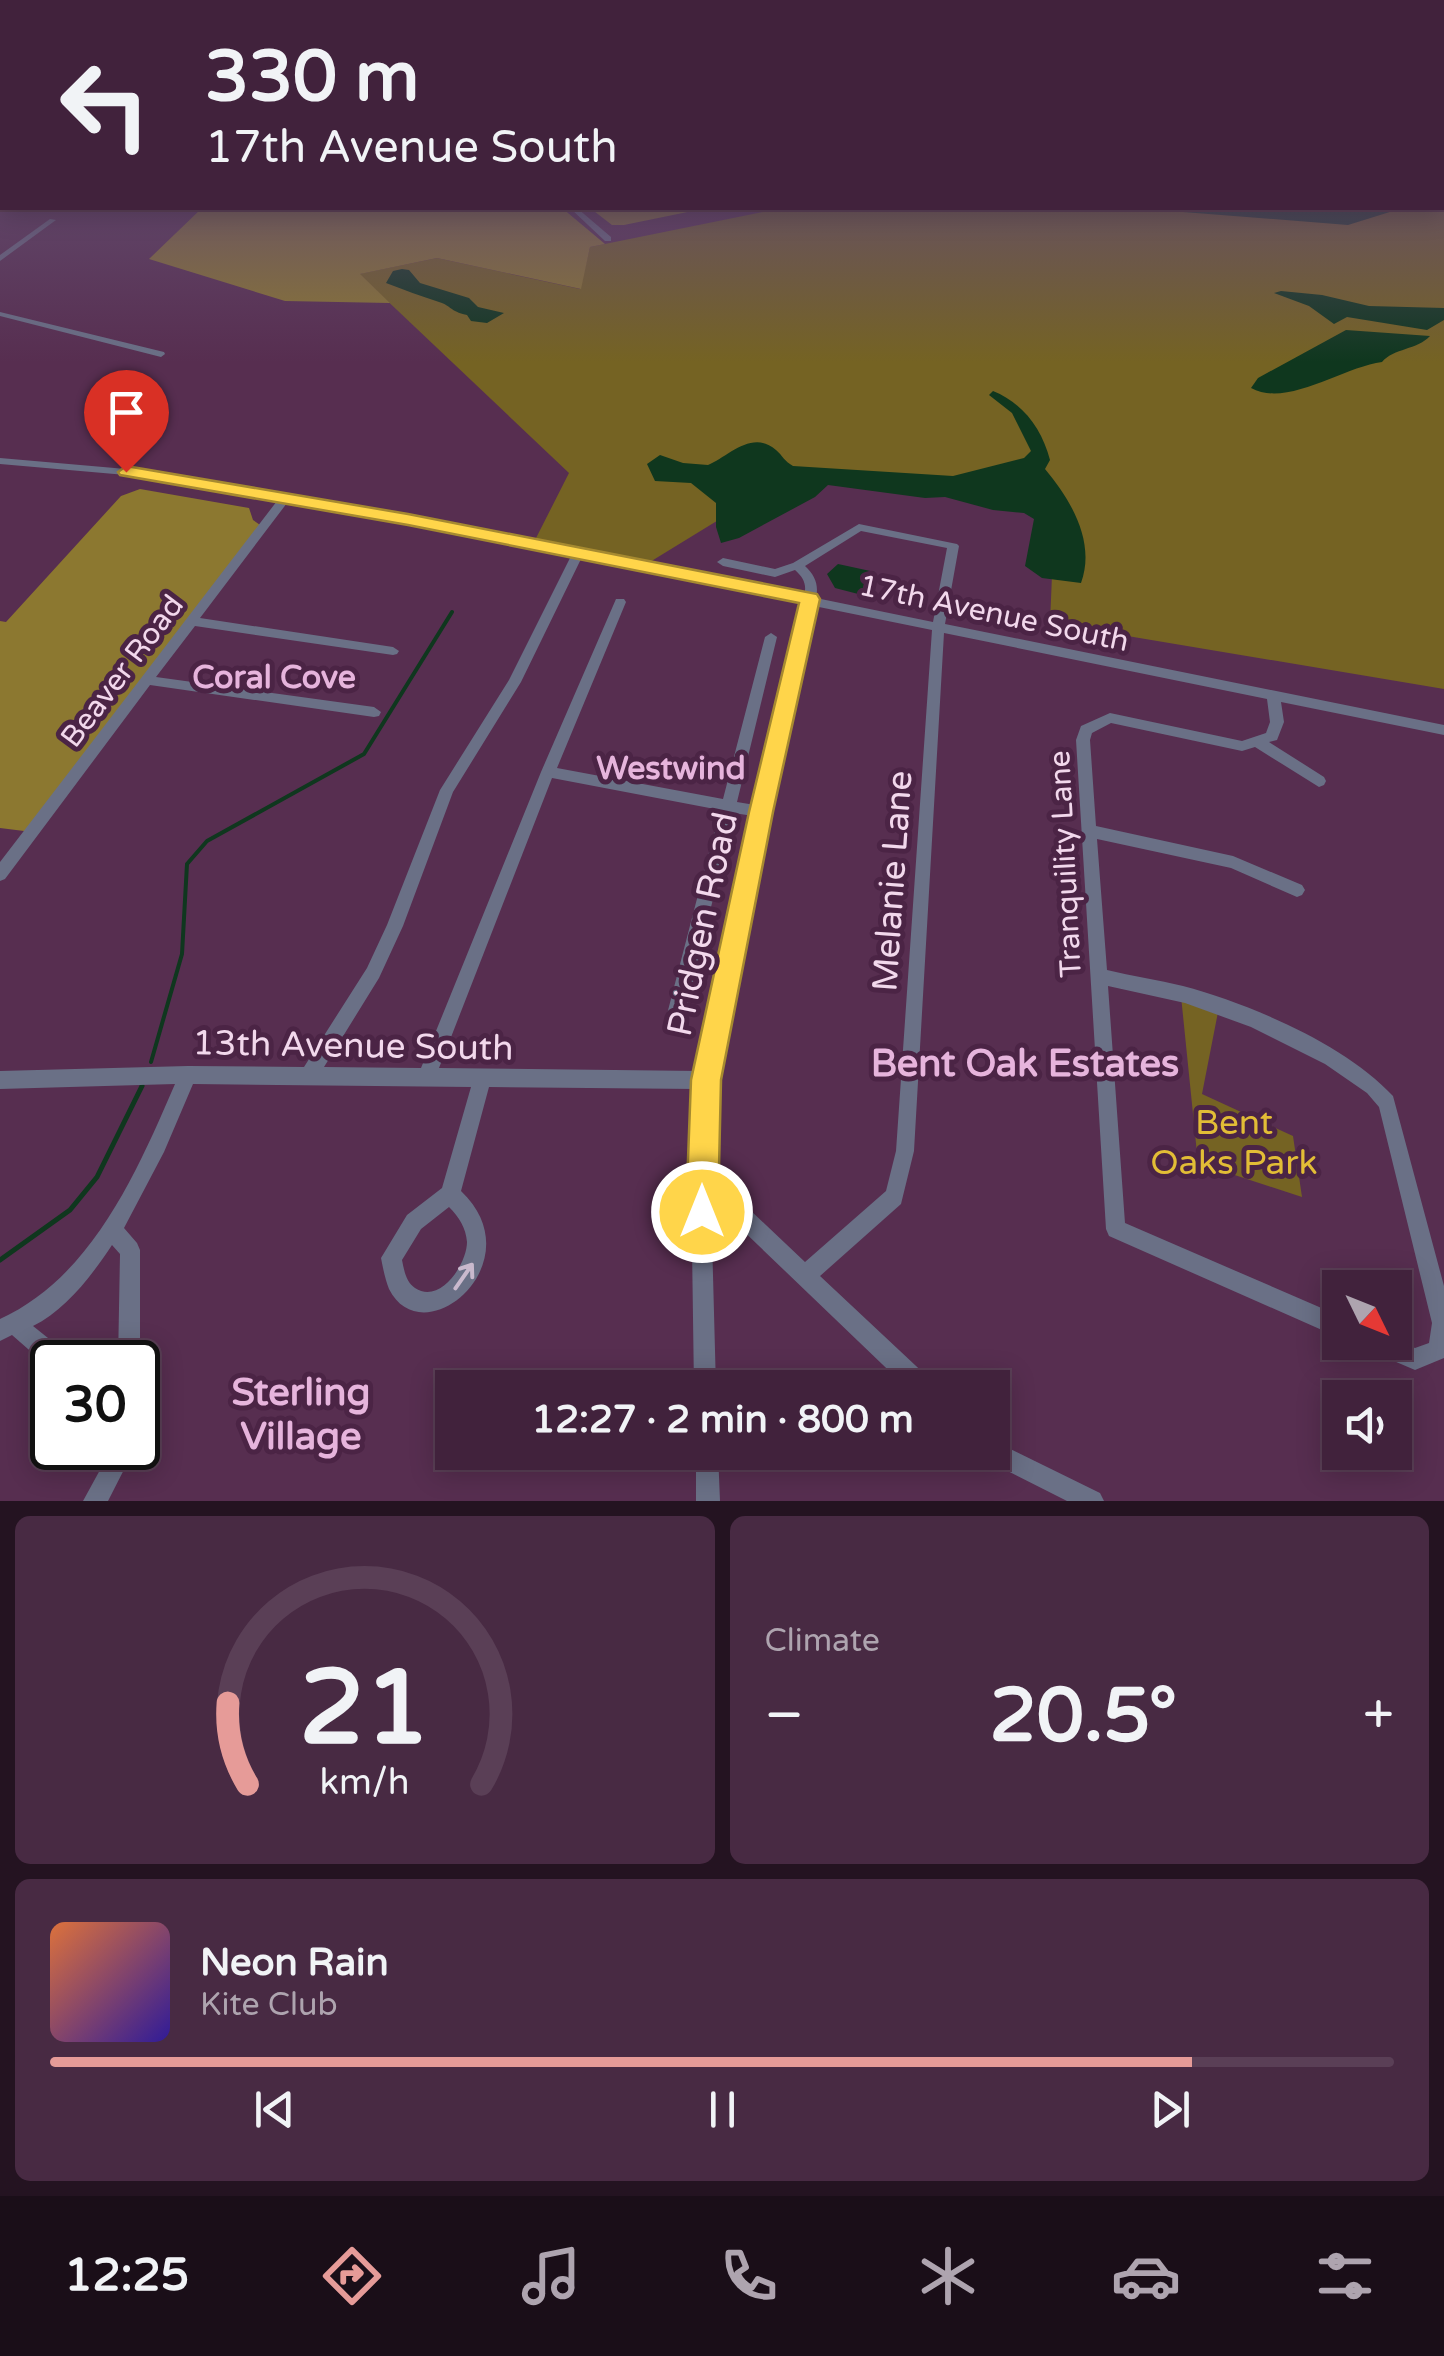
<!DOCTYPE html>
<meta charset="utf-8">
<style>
body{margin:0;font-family:"Varela Round",sans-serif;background:#482a43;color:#f1f3f6;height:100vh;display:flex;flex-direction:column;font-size:38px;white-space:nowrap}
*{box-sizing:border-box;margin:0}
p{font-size:32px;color:#aea4af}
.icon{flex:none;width:55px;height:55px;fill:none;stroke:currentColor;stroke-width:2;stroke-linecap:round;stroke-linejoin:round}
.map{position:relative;height:1501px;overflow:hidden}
.side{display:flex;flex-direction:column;gap:15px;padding:15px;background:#241321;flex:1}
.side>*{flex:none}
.banner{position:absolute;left:0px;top:0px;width:1445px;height:210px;box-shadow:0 5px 25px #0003,0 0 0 2px #5a3f56;background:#41223c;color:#f1f3f6;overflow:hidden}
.needle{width:65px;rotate:133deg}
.fabs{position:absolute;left:1322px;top:1270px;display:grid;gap:20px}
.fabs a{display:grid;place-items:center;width:90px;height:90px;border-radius:0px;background:#41223c;box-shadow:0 5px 25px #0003,0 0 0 2px #5a3f56;font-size:50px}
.speed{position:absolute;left:30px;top:1340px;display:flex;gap:20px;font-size:50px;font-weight:700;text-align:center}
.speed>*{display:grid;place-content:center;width:130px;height:130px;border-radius:50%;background:#41223c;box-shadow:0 5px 25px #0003,0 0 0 2px #5a3f56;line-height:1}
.speed .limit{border:5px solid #111;border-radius:15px;background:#fff;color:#111}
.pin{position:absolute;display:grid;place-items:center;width:85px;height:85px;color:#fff;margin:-102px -42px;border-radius:50% 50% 50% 0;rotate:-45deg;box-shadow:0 0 10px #0007}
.pin .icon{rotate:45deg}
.me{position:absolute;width:110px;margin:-55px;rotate:0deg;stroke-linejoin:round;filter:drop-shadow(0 0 8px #0008)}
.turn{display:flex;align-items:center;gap:35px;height:210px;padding:0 40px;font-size:45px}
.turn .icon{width:130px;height:130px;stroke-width:2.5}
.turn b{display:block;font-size:70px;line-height:85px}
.big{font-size:75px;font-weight:800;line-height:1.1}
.side .tile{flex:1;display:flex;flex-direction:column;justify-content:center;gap:15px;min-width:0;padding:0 35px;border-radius:15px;background:#482a43}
.side .dial{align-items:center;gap:0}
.dial svg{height:260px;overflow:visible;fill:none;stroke:#5a3f56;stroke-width:7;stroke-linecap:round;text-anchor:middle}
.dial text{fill:#f1f3f6;stroke:none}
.song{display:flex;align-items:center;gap:30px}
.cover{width:120px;height:120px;border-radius:15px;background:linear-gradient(135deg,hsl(20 70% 55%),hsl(250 70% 35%))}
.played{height:10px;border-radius:5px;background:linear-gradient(90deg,#e69b98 85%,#5a3f56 85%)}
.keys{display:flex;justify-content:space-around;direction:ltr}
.heat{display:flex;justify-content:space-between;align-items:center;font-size:55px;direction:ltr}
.side .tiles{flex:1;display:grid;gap:15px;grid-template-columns:1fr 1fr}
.tile:last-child{grid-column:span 2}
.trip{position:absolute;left:435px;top:1370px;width:575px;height:100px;border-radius:0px;background:#41223c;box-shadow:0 5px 25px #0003,0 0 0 2px #5a3f56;font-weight:800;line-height:100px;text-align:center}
.tab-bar{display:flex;height:160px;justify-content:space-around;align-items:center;background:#1a0e18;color:#aea4af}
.tab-bar .icon{width:70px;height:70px}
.tab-bar .active{color:#e69b98}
.tab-bar b{font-size:45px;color:#f1f3f6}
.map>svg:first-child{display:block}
.green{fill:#756323}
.forest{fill:#8c7830}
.water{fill:#0f371e}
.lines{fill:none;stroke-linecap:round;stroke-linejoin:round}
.stream-far1{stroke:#0f371e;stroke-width:4}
.stream{stroke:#0f371e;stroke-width:5}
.minor{fill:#6a7086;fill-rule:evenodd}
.major{fill:#94a0cc;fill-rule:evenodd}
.oneway{stroke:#c9b9cd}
.route{fill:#ffd54a;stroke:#a68a30;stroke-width:2.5}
.labels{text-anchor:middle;stroke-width:10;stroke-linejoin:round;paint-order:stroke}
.street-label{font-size:30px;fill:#f2d8ec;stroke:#4b2445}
.neighbourhood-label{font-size:32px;font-weight:bold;fill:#e6b4dc;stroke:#4b2445}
.near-street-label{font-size:35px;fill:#f2d8ec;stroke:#4b2445}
.near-park-label{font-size:35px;fill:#e2bd36;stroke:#4b2445}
.near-neighbourhood-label{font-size:38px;font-weight:bold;fill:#e6b4dc;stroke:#4b2445}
</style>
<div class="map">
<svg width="1444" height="1501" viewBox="0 0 1444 1501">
<rect width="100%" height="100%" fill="#572e50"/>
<path class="green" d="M1444,187V689L1050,623L1055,504L800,470L645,565L533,544L569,473L359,274L437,258L580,289L590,247L783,208H1442Z
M1181,996L1219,1007L1202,1094L1293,1136L1302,1197L1198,1163Z"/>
<path class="forest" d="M202,208H562L605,244L590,247L581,289L437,258L360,274L390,303L285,301L149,259Z
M590,208H707L624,225H612Z
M140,489L249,508L253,520L263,527L32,832L0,828V621L6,622L121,496Z"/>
<path class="water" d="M1132,208H1424L1393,211L1348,225Z
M402,269L409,270L420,283L469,298L478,307L504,313L487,323L471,321L467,315C449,311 452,306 439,302C421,296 404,290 386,283L393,271Z
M1281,291L1322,295L1369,306L1444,308V320L1427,330L1347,317L1334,324L1309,306L1274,293Z
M1346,330L1430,336C1417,350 1394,348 1382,362C1343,367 1287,408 1251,388L1258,378Z
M993,391C1023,403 1042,429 1050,460L1045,469C1071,500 1096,542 1081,583L1042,578L1025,566L1034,519L1024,513L993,510L945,497L925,498L828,485L815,497L739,538L721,543L716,527V503L691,483L655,481L647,464L660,455L683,463L708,465C728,457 752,429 776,450C783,456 784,461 793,466L953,476L1024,458L1031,451L1012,413L989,395Z
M838,564L875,572L871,593L866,596L835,588L827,574Z"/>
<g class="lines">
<path class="stream-far1" d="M151,1062L182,954L187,864L207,841L364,754L452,612"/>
<path class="stream" d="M0,1260L70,1210L97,1177L142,1086"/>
<path class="minor" d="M0,166H2V170H0Z
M1442,169H1444V173H1442Z
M570,208H577L611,237V241H605Z
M50,219L56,220L0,261V255Z
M0,312L164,352L165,354L161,357L0,316Z
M0,458L126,469L285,495L578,549L804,596C807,585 804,578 795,570L775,577L723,566L717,562L723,558L775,569L793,563L859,524L957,544L959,546L945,624L1444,725V735L1281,702L1284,722L1277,740L1269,742L1324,777L1326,781L1324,785L1319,787L1255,747L1242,751L1111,723L1092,733L1090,740L1096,826L1233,856L1302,885L1305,890L1302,895L1297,897L1231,868L1097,839L1107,970C1132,976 1158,980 1183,986C1250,1004 1345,1044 1393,1096L1444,1286V1358L1415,1370L1368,1350L1366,1342H1395V1339L1415,1348L1429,1343L1432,1323L1379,1107L1367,1093L1325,1064L1251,1027L1185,1003L1108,986L1125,1223L1340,1316V1338L1109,1236L1106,1229L1076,740L1081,726L1110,713L1242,741L1266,733L1270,722L1267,699L944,633L914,1151L901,1204L820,1276L931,1380L934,1388H907L711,1200L716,1388H694L691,1177L697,1089L489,1087L461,1191C536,1262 423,1357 389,1289C385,1279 383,1268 381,1258L407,1215L442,1188L471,1087L193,1084L164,1152L124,1228L137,1243L140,1250V1362L138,1367V1362H118L120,1254L112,1245C92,1275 66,1310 33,1326L68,1354L71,1362H52V1370L12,1335L0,1341V1319C92,1277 137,1172 175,1084L0,1089V1071L188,1066L304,1067L367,968L387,925L440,790L509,680L571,556L409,523L287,503L200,618L393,647L399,651L397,654L393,655L195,626L156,677L374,707L381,712L379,716L374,717L150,685L5,879L0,881V862L277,501L126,475L0,464ZM861,531L947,548L933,622L816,598C819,585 815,575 805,566ZM581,559L803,604L755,805L737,802L777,637L771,633L765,637L723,799L557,768L626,602L624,599H616L541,772L421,1068L324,1067L379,978L403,926L453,792L521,682ZM814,606L932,630L896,1151L886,1191L805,1262L711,1173L715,1080L768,812ZM552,778L720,810L665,1022L668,1028L674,1030L680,1028L683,1022L734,813L753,816L699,1071L439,1068ZM449,1207C459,1217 466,1228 467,1242C467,1264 440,1305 415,1288C406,1282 404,1270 402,1260L421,1229Z
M992,1440L1100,1493L1104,1501H1067L984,1459L981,1452H992Z
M112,1448H135L108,1501H83Z
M696,1452H718L720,1501H696Z"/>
<path class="major" d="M1442,175H1444V179H1442Z"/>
</g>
<defs><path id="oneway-shaft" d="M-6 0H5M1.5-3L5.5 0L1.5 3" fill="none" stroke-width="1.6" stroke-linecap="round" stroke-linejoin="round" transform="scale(2.5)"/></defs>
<use class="oneway" href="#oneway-shaft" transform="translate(464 1276) rotate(-55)"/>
<linearGradient id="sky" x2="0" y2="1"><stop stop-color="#30192c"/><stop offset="0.42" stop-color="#634c6f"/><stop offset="1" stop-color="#634c6f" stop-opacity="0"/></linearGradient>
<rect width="1444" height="362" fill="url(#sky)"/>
<path class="route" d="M126,466L408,514L817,594L820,599L773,812L721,1080L718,1212L713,1223L702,1228L690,1223L686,1212L691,1080L749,812L799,603L408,525L120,475L118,472Z"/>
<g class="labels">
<g class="street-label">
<text transform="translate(994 613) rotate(12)" y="10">17th Avenue South</text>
<text transform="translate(122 671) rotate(-53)" y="10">Beaver Road</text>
<text transform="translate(1065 864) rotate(-93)" y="10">Tranquility Lane</text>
</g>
<g class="neighbourhood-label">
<text x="274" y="688">Coral Cove</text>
<text x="671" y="779">Westwind</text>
</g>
<g class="near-street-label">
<text transform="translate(892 881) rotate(-86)" y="12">Melanie Lane</text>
<text transform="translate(702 924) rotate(-78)" y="12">Pridgen Road</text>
<text transform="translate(353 1045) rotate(1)" y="12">13th Avenue South</text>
</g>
<g class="near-park-label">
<text x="1234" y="1134">Bent<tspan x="1234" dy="40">Oaks Park</tspan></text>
</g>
<g class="near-neighbourhood-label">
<text x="1025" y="1076">Bent Oak Estates</text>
<text x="301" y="1405">Sterling<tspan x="301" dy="44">Village</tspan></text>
</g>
</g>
</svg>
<div class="fabs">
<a><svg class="needle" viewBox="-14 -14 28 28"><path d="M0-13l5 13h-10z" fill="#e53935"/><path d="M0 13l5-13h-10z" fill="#aea4af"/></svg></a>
<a><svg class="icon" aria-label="sound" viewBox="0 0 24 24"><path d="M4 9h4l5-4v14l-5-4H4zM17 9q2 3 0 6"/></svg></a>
</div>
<div class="speed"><div class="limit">30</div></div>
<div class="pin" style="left:126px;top:472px;background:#d93025"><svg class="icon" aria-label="arrive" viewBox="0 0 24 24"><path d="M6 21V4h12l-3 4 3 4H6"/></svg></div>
<svg class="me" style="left:702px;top:1212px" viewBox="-20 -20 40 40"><circle r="17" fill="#ffd54a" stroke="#fff" stroke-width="3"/><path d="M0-11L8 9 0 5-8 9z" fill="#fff"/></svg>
<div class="trip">12:27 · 2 min · 800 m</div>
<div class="banner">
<div class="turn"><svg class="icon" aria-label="left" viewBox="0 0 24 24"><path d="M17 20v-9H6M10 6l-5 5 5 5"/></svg><div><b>330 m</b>17th Avenue South</div></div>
</div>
</div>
<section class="side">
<div class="tiles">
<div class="tile dial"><svg viewBox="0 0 100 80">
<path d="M14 69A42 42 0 1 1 86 69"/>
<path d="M14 69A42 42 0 0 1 8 44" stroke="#e69b98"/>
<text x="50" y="56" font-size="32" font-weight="700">21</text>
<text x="50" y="72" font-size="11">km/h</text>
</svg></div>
<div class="tile"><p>Climate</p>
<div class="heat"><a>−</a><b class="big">20.5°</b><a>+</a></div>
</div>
<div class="tile">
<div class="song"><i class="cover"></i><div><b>Neon Rain</b><p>Kite Club</p></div></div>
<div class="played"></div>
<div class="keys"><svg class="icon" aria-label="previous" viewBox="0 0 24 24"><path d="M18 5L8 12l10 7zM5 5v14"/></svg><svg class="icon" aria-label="pause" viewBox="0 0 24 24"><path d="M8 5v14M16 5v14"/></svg><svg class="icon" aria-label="next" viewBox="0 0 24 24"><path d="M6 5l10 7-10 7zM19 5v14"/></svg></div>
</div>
</div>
</section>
<nav class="tab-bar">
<b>12:25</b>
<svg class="icon active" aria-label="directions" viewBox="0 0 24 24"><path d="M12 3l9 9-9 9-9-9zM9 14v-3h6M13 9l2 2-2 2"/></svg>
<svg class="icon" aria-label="music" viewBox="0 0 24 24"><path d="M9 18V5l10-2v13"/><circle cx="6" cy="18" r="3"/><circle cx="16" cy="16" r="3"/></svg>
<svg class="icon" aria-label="phone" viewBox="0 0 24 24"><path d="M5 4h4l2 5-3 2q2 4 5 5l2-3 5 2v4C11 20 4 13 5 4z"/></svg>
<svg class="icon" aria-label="climate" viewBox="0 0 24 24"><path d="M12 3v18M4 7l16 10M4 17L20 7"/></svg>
<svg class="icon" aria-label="car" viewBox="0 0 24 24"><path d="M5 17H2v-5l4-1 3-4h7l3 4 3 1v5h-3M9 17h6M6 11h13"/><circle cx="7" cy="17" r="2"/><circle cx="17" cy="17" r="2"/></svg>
<svg class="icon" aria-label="filters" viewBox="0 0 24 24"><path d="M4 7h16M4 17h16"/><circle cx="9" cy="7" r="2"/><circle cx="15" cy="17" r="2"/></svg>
</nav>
